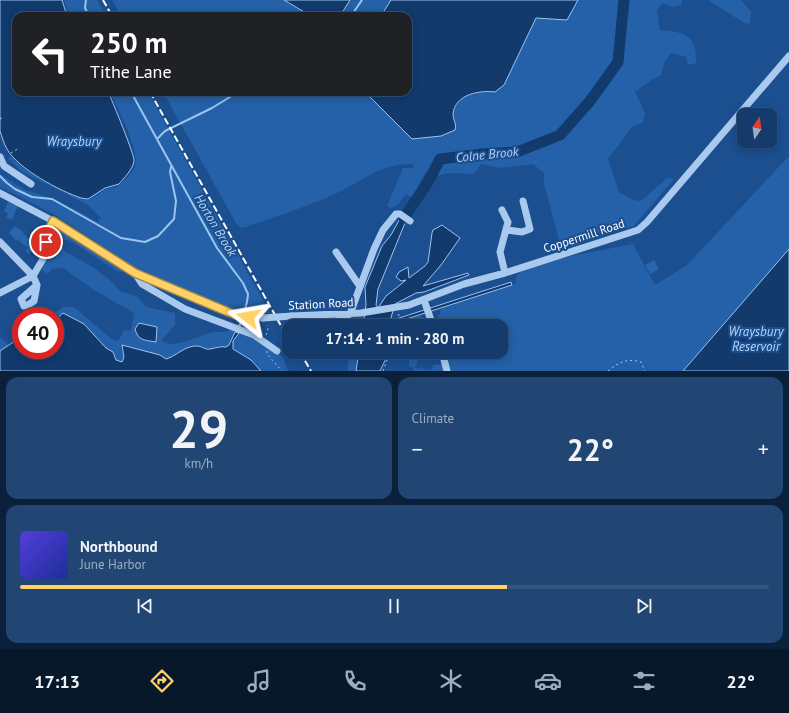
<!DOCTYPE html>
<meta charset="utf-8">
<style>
body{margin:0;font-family:"PT Sans",sans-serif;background:#214673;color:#f1f3f6;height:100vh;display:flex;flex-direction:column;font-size:15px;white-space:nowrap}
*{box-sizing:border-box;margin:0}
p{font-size:13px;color:#9dadc1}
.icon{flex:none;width:22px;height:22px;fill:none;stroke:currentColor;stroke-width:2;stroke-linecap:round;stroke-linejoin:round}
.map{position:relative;height:371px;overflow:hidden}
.details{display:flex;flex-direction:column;gap:6px;padding:6px;background:#0b203b;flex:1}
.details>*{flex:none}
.banner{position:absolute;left:12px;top:12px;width:400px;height:84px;border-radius:12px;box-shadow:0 2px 10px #0003,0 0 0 1px #33557e;background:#202124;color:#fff;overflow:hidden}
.needle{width:26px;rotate:13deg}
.tools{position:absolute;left:737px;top:108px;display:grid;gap:8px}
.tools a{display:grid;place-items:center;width:40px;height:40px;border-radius:8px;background:#143b6b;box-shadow:0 2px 10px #0003,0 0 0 1px #33557e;font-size:20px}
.speed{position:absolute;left:12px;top:307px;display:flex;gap:8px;font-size:20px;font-weight:700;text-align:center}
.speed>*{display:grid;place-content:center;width:52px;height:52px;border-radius:50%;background:#143b6b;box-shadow:0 2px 10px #0003,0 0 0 1px #33557e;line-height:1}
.speed .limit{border:6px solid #d22;background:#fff;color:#111}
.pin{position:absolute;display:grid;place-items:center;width:34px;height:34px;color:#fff;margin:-17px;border:2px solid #fff;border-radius:50%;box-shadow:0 1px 4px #0007}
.me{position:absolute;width:44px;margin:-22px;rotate:284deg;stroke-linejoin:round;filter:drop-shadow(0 0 3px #0008)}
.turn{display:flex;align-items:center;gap:14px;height:84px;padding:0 12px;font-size:18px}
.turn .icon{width:52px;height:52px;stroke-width:2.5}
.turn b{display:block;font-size:28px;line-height:34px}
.big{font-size:30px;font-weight:700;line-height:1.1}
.details .card{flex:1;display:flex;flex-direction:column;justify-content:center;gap:6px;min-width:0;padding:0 14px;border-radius:12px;background:#214673}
.details .dial{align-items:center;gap:0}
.dial b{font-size:52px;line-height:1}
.song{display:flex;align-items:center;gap:12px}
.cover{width:48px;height:48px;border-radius:6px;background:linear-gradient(135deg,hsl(250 70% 55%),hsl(230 70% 35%))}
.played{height:4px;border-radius:2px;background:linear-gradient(90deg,#ffd166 65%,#33557e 65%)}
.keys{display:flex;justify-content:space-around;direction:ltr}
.heat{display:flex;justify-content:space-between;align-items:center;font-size:22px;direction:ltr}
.details .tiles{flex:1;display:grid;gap:6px;grid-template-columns:1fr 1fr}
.card:last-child{grid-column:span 2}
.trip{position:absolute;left:282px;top:319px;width:226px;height:40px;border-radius:12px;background:#143b6b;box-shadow:0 2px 10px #0003,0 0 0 1px #33557e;font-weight:700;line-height:40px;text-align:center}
.dock{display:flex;height:64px;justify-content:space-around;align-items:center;background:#08182b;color:#9dadc1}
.dock .icon{width:28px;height:28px}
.dock .active{color:#ffd166}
.dock b{font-size:18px;color:#f1f3f6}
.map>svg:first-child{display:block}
.green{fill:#2461a8}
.water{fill:#123a6d;stroke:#9cc4f0}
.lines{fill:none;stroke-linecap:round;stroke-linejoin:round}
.stream{stroke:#9cc4f0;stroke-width:2}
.river{stroke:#123a6d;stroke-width:11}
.building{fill:#2a66ad}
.path{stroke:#a9c9ee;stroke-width:1;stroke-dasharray:2 3;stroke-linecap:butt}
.minor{stroke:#a9c9ee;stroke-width:7}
.rail{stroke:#fff;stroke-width:2;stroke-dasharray:7 3;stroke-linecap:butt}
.minor-bridge{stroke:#a9c9ee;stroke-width:7}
.route-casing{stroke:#a68842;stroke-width:10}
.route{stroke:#ffd166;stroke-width:7}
.labels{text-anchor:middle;stroke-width:4;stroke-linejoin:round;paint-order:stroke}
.street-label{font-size:12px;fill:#fff;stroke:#1b4f8f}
.water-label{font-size:13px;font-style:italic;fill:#b5d3f5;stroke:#1b4f8f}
</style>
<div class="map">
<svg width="789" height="371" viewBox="0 0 789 371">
<rect width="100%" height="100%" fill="#1b4f8f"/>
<path class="green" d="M64,0H97L106,16H69Z
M112,0H284L311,16H121Z
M350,0H391V2L381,16H340Z
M578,0H682L681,5L673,7L662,3L657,11L660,30C685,32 697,35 696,63L688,65L686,57L671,53L665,61L661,75L651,80L635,92L645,113L643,122L633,126L608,159L619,192L633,200L641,201L667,178L674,179L634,226L561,248L544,184V173L533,164L501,168L481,164L474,174L449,173L436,176L426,171L412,198L406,194L398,205L391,208L387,206L403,168H414L412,164C379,164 363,181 335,194C305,207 274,218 242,228L237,225L163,92H365L412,139L453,117C453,96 478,90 495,92L504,85L536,18L567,20Z
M708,0H741L751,12L750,24L744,23Z
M109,92H148L270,313L235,310L233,311L153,279L52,213L0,187V174L25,190L55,199L98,222L101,218L88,205L22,172L8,158L12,157C27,175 65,195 88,200L106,189L117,187C123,183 132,173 135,166C140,152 117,105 109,92Z
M789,156V249L683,371H413L414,368L409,366V360L403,353L392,357L394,352H416L420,355L415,368L432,370L433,365L443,364L451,359L449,352H501V326H441L437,315L441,314L440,311L443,308L515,284L517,275C533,261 609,249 633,244L655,285L687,265Z
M46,224L69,234L93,252L118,265L124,271L118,272L69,240H62L64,251L91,266L110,280L120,291L138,297L146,307L175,313V325L162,340L165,343L172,344L184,342L212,332H225L230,330L237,323L244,325L261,341L283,357L288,371H261L251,360L233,349L232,337L229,345L226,347H217L209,350L198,346L184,349L175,357L166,359L160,355L121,348L124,357L122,362L116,360L113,352L106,348L84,324L57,317L55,320V316H50L63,307H74L114,341L119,340L124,330L131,331L134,313L94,290L63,268L52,269L47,274L42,270L47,255L43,230Z
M419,316L423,317L426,326H403L404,321Z
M351,319H364L363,326H348Z
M0,337L8,344L7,348L0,351Z
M348,352H359L356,371H348Z"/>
<path class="water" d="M0,0H62L67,16H16V92H108C112,100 135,156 134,161C133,169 124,178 119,184L105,188L88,199L81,198C60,191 18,169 7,149C4,144 2,137 0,131Z
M284,0H350L340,16H311Z
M391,0H578L567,20L536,18L504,85L495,92C480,90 455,94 453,114C453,120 457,124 455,130L441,136L412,139L365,92H408V16H381Z
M408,204L415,207L405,223L378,289L376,305L378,308L386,296L405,281L406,280L401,281L396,277L399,272L408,267L409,278L425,266L428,262L432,233L433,230L442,225L460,238L441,265L423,286L468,273L469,275L424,292L416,293L395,304L390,321L511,282L512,285L391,324L390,326H363L366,305L365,287L382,246L391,235Z
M789,249V371H683Z
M63,313L84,324L106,348L113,352L116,360L122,362L124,357L122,345L160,355L166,359C177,356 185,345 198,346C203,347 206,350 210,349C216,348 220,346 226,347L229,345L235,332L239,333L233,341V349L251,360L261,371H0V351L21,337V350H55V320Z
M139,323L157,327L156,342C145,340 138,341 135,329Z
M359,352H389L380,371H356Z"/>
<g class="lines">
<path class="stream" d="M86,0L85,8L89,16
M351,16L362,0
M131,92L217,248L243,283L248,294L247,302L244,313
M157,139L165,131L212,108L238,92
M0,176L7,183L15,189L32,197L52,199L121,238L145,242L158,236L174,219L176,201L170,172L171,167
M239,328L242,317"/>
<path class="river" d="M404,218L428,182L440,159L482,154L517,152L560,135L590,101L618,62L624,0"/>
</g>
<path class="building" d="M8,202L18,205L12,220L6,218L8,213L4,212Z
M15,226L24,233L17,241L9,233Z
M24,234L39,248L34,253L32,251L29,254L25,251L28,248L18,240Z
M654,260L659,269L650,274L645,265Z"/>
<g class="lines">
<path class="path" d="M0,119L4,117
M11,153L19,148
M398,326L399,313
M266,335L268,329L267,325
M267,351V354L282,371
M383,371L390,352
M608,371C619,362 627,358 641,362L645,371"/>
<path class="minor" d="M0,157L4,166L31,184
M0,193L53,221L135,273L233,314L263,318
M502,210L508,222L500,252L505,273
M507,230L522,232L530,229L523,201
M0,242L33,276L37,285L34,301L28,305L24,306L21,299L37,285
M336,252L359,285
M135,273L142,284L185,309L254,335L277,351
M0,293L33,276L43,259L46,247L45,236L53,221
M424,300L433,326
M292,316L361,313L409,305L464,284L505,273L638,230L647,222L789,56
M329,326L350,314L374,249L383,230L396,214H400L410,221
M442,352L447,371"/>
<path class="rail" d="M103,0L112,16
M150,92L289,340
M300,352L311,371"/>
<path class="minor-bridge" d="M263,318L292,316"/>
</g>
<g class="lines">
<g class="route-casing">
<path id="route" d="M46,242V236L53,221L135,273L233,314L248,317"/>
</g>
<use href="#route" class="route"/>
</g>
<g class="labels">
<g class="street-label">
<text transform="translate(584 236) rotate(-18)" y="4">Coppermill Road</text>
<text transform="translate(321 304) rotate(-3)" y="4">Station Road</text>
</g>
<g class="water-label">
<text x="74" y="146">Wraysbury</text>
<text transform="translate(487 154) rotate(-6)" y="5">Colne Brook</text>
<text transform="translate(216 225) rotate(59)" y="5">Horton Brook</text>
<text x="756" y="336">Wraysbury<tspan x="756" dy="15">Reservoir</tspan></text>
</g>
</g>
</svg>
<div class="tools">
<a><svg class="needle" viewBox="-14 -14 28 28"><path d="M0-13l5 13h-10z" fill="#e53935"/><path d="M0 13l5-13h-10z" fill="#9dadc1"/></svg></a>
</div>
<div class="speed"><div class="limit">40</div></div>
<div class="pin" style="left:46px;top:242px;background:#d93025"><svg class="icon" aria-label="arrive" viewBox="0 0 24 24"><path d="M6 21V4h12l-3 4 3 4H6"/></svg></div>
<svg class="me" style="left:248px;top:317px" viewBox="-20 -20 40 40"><path d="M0-17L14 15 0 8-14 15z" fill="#ffd166" stroke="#fff" stroke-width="4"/></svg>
<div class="trip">17:14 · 1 min · 280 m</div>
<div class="banner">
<div class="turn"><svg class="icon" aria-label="left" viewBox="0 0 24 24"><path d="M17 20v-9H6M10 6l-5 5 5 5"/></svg><div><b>250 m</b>Tithe Lane</div></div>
</div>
</div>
<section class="details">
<div class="tiles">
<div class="card dial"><b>29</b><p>km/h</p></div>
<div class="card"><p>Climate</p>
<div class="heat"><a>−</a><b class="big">22°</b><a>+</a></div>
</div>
<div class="card">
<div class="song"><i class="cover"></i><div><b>Northbound</b><p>June Harbor</p></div></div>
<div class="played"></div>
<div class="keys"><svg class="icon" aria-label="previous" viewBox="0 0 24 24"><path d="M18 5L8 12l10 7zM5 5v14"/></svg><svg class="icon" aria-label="pause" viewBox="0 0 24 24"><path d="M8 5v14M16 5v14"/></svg><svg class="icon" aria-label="next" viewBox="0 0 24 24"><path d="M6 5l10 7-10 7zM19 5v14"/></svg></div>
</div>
</div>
</section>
<nav class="dock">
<b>17:13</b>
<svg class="icon active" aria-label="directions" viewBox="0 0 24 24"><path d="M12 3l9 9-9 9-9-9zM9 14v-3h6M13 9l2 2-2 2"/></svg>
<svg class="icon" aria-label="music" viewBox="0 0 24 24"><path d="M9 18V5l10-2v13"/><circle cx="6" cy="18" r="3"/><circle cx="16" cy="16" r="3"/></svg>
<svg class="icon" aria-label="phone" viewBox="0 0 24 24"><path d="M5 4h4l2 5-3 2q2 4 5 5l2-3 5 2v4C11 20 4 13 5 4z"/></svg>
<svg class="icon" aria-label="climate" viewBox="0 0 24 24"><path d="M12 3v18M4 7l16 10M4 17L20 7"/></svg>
<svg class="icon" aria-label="car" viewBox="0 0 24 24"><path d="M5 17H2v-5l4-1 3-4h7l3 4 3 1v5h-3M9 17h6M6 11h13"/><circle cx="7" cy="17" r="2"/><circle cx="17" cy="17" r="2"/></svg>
<svg class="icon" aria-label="filters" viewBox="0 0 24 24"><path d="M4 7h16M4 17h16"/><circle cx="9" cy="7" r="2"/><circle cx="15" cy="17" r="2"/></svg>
<b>22°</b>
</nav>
